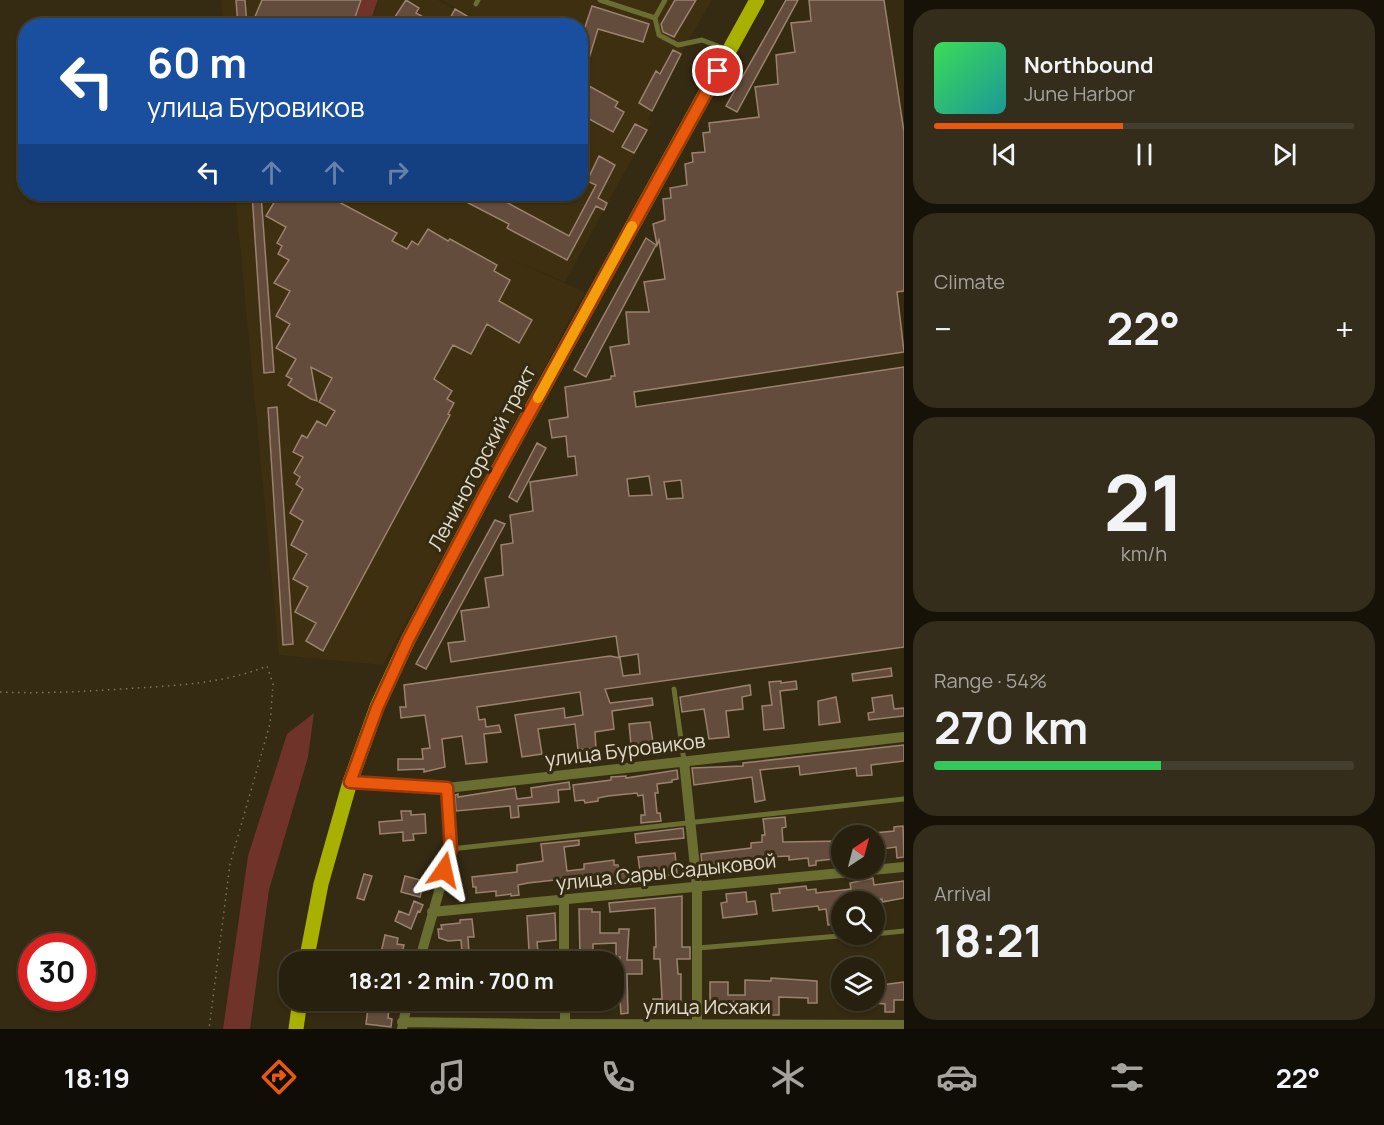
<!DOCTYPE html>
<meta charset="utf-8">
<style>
body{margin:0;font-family:Manrope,sans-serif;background:#342d1c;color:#f1f3f6;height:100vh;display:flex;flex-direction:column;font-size:22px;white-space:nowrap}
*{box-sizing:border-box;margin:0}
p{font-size:20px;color:#a5a39e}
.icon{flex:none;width:33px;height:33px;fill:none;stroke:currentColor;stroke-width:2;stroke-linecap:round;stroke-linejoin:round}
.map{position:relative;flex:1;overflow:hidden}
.sheet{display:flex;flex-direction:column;gap:9px;padding:9px;background:#161208;width:480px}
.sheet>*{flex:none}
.guide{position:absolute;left:18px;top:18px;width:570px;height:183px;border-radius:24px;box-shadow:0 2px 4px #0004,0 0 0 2px #443e2e;background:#1a4fa0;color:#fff;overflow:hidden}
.needle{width:39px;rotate:36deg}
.fabs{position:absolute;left:831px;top:825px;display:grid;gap:12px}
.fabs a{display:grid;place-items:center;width:54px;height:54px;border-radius:50%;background:#28200e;box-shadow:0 2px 4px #0004,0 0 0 2px #443e2e;font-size:30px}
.speed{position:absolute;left:18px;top:933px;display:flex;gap:12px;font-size:30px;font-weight:700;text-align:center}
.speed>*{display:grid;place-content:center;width:78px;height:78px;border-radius:50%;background:#28200e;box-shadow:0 2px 4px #0004,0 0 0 2px #443e2e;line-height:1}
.speed .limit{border:9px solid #d22;background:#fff;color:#111}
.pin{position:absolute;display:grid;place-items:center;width:51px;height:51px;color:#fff;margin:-26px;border:3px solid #fff;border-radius:50%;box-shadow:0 2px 6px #0007}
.me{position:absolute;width:66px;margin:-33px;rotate:11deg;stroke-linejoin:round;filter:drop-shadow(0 0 4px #0008)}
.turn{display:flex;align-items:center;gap:21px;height:126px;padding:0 30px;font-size:27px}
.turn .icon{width:78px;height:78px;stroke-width:2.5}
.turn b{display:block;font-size:42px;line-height:51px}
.lanes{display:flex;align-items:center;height:57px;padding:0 30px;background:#0003;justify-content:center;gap:30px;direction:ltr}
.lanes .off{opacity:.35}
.big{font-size:45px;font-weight:700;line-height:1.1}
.sheet .tile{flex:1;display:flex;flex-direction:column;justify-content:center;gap:9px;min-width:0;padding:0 21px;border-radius:24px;background:#342d1c}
.sheet .dial{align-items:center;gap:0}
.dial b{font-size:78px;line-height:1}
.song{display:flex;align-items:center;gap:18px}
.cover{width:72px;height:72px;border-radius:9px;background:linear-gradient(135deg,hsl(130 70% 55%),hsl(180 70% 35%))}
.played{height:6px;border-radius:3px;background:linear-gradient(90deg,#ea580c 45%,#443e2e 45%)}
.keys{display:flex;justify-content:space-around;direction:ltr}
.heat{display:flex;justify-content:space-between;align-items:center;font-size:33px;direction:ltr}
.charge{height:9px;border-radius:4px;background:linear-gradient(90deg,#34c759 54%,#443e2e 0)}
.trip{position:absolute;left:279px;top:951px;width:345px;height:60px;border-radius:24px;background:#28200e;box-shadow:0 2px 4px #0004,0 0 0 2px #443e2e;font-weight:700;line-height:60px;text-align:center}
.menu{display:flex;height:96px;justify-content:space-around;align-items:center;background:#100d06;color:#a5a39e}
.menu .icon{width:42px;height:42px}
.menu .active{color:#ea580c}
.menu b{font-size:27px;color:#f1f3f6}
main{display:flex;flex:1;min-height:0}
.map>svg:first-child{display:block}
.built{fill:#3d2f0f}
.green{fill:#703329}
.building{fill:#634c3b;stroke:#9b826f;stroke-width:1.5;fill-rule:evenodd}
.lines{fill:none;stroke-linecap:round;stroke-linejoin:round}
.path{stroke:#7e7561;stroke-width:1.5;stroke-dasharray:1.5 4.5;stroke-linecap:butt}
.service{stroke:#6a6e30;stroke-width:5}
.minor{stroke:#6a6e30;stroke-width:10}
.primary{stroke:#a8b000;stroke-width:15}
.route-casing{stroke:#983908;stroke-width:15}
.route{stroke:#ea580c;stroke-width:10}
.slow{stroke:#f59e0b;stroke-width:10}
.labels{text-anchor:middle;stroke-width:6;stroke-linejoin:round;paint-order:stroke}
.street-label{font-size:20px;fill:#e3ddce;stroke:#352a12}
</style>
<main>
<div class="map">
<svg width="904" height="1029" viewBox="0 0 904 1029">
<rect width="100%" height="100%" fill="#352a12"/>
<path class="built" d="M221,0H362L353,26L223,25Z
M379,0H438L483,25L370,26Z
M442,0H712L681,54L648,119L652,122L565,282L504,256L585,292L383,665L279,655L235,194H580V26L486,25Z"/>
<path class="green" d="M362,0H378L369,25H353Z
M314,713L308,757L269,890L250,1029H223L248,856L287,734Z"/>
<path class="building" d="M236,0H245L247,26H238Z
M262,0H361L352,26H251Z
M406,0L419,8L416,13L439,26H396L391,23Z
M675,0H696L674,37L663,32L661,24Z
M786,0H798L737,112L726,106Z
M809,0H884L904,132V291L897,292L904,352L634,392L636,407L904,367V647L605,689L610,703L652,698L653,705L612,711L614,729L595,732L596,748L578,750L575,724L538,729L542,754L522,757L515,715L564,708L565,718L583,715L580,692L477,707L479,720L485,719L486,727L499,725L501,732L484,734L487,762L466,764L462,736L442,739L445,767L424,772V769L398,770V759H423L422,749L430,748L425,715L401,718L400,707H406L404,685L610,656L620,658L623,676L640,674L638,654L619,657L616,636L451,662L448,643L465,641L461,611L489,607L485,578L503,575L501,545L513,543L510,515L533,511L530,482L577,475L575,456L568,457L566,436L552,438L549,420L568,417L565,387L611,379V376H615L610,347L629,344L626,312H649L644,282L665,279L659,240L657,245L653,224L665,220L663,199L671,198L670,188L687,185L685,164L693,162L692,153L705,152L703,133L710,132L709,123L759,117L755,87L778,84L776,55L795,52L791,23L811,21ZM649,476L652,495L629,496L627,479ZM681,480L683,498L667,499L664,482Z
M592,6L649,24L643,42L598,29L582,81H580V42Z
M455,9L484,26H446Z
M673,50L681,54L652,111L639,103L656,71L660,74Z
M580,81L618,102L615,107L624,112L613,132L580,114Z
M635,124L647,130L634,153L622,147Z
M599,156L615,165L598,198L607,203L604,210L596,206L567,260L507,228L509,224L451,194H491L569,236L596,185L587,181Z
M252,194H261L274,372L264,373Z
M279,194H324L397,233L392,241L407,249L412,241L418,245L428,229L448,241L450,239L497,265L494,271L510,280L499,301L532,320L519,343L487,324L471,354L453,345L434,379L452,391L447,399L454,403L448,414L450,415L323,651L306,641L316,623L295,612L308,587L293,579L307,554L291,545L303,521L290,513L303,489L296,484L300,477L294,473L303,457L293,452L302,435L307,438L317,421L326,426L335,411L319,402L332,378L311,367L317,401L311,399L288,385L292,379L286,376L296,359L276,348L290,324L276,316L290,291L274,283L289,260L278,254L282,246L277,243L286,227L266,216Z
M646,238L656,245L586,377L574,370Z
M277,407L293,644L283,645L268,408Z
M537,443L546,448L517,502L509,497Z
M495,520L505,524L426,669L416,664Z
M891,668L892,676L853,681L852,674Z
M781,681V683L796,681L797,689L780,691L784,728L764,730L762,706L772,705L769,682Z
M750,685L751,695L742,697L743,709L726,711L729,737L709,739L704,709L682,712L680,697Z
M892,695L894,709L904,708V716L869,720L868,713L874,712L872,698Z
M836,697L840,722L819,725L818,701Z
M650,722L653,742L631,745L629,724Z
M904,745V761L871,765L872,775L857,776L856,768L800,775L799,766L760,770L765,800L755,802L752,777L694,785L692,768L743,766V763Z
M677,770L678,779L672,780V782L657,784L658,793H655L657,813H660L661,821L641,823V815H645L643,795L638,796L637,793L608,796L598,798V801L585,803L584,800L575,801L573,785L611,780V777L626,776V778Z
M569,782L570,789L558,790L559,802L518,806L519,817L511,818L510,806L456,811L455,795L458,794V797L515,788L517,799L532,797L531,788Z
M401,811H411V815L425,814L426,833L413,834L414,840L403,841V832L380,834L379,822L402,820Z
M785,817L786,827L782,828L783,842L842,841V858L816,861V865L809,866L808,858L789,860V856L767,857L768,869L753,870V864L712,869V874L703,875L701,854L751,848V843L762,842V835H765L763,819Z
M903,826L904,857L897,858L896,847L874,850V833L894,831V827Z
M683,828L684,838L636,843L635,834Z
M579,840V845L564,847L567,871L584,869V864L614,860V865H618L619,874L640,871L638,857L675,853L677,874L638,879V883L629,884V882L601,885V880L586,882L585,877L568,879L569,889L562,890L561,884H556L555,880L528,883L518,885L519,895L511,896V894L496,896V891L476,893V887H473L472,877L517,872V865L543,861L541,844Z
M364,874L372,876L364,900L357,898Z
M405,876L424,881L420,897L401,892Z
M873,878L874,885L904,881V898L882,902V899L866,901V897L836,901V924L828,925L826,909L819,910L818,906L773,911L771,894L780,893L779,889L806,886L807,890L816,889V893L843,890L851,889L850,883Z
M746,892L747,902L755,901L757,914L723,918L721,903L727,902L726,894Z
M682,896V947H690V959H677L678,974H681V1003H690V1014H653V999H662L660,959H654V947H656L655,908L610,912L609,903Z
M414,901L423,905L420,912L418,911L411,929L395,921L399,911L409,915Z
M579,909H592V912H600V933H619V929H629L627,960H642V974H627L628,1013L621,1014L618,976H621L620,957H616V943L593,944V957H580Z
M555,913L556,940L537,942L538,951H529L527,916Z
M472,919L474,937H468L469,952L462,953L461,940L448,941L439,938L438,929H442L441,925L460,923V920Z
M385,935L398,938L397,944L404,945L400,962H379Z
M771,978L817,981V1003H808V998L779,997V1015H763V1003H749V1014H735V1002H710V982H728V995H745V980L771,981Z
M904,982V1000H894V1012H885V1004L874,1003V986Z
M369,1000H390L388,1018L392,1019L391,1027L366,1024Z"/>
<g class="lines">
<path class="path" d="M0,692C46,694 91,691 137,688C182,685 225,683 267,666L273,684L270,724L230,864L209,1029"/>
<path class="service" d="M600,0L655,18L659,35L678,45L702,40L728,50
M476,4L478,0
M655,18L665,0
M674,689L684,761
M451,849L904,799
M874,934L904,931
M698,948L863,934"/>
<path class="minor" d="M684,761L697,887V1029
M350,782L447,788L904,737
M564,900V962
M432,912L904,867
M419,962L451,849L447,788
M565,1000V1024
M402,1022L539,1024L904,1025
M402,1029L408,1000"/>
<path class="primary" d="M306,962L321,884L350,782L377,707L408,640L487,490L757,0
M296,1029L300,1000"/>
</g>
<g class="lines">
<g class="route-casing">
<path id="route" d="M444,870L451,849L447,788L350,782L377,708L408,640L487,490L718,71"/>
</g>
<use href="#route" class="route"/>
<path class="slow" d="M538,398L632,226"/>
</g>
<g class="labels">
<g class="street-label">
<text transform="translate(482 458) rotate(-62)" y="7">Лениногорский тракт</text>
<text transform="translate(625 750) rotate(-7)" y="7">улица Буровиков</text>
<text transform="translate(666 872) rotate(-6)" y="7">улица Сары Садыковой</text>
<text x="707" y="1014">улица Исхаки</text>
</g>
</g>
</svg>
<div class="fabs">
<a><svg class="needle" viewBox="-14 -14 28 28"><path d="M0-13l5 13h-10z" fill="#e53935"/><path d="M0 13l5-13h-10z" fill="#a5a39e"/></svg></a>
<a><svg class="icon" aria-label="search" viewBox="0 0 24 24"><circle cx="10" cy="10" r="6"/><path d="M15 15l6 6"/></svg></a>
<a><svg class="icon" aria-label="layers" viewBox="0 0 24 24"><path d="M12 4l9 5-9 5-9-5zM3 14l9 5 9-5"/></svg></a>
</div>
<div class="speed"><div class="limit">30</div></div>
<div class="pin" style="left:718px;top:71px;background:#d93025"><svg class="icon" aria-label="arrive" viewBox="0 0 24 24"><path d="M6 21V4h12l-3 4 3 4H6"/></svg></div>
<svg class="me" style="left:444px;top:870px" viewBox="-20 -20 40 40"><path d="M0-17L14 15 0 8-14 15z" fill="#ea580c" stroke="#fff" stroke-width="4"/></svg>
<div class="trip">18:21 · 2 min · 700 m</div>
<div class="guide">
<div class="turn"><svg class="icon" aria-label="left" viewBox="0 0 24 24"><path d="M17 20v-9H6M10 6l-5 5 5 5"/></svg><div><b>60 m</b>улица Буровиков</div></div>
<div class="lanes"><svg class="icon" aria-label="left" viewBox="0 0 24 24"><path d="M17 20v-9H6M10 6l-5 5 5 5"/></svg><svg class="icon off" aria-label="ahead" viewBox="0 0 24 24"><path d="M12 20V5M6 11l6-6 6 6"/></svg><svg class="icon off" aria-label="ahead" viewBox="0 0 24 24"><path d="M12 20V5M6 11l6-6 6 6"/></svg><svg class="icon off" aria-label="right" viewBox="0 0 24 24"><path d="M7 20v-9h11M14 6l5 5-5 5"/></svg></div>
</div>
</div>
<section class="sheet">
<div class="tile">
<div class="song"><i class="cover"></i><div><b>Northbound</b><p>June Harbor</p></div></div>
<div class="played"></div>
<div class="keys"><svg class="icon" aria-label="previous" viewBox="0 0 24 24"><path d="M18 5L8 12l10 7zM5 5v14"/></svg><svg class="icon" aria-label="pause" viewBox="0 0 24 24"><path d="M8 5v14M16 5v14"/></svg><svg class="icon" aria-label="next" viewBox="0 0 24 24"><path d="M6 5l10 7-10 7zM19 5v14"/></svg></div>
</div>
<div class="tile"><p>Climate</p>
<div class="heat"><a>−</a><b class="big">22°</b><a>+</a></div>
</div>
<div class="tile dial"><b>21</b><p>km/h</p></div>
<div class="tile"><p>Range · 54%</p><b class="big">270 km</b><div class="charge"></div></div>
<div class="tile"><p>Arrival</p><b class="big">18:21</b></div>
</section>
</main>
<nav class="menu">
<b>18:19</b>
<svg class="icon active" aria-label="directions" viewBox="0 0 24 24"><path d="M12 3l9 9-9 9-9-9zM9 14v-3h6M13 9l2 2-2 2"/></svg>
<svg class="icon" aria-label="music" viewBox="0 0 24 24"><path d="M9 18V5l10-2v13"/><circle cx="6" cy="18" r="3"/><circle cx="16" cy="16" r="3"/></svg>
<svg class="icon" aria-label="phone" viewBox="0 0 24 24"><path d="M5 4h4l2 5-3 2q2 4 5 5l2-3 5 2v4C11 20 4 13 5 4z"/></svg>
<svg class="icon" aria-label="climate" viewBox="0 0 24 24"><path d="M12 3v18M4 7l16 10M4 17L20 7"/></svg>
<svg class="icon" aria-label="car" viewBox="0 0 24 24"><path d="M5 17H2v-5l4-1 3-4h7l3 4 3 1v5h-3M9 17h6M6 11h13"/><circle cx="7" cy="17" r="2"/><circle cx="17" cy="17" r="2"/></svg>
<svg class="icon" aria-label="filters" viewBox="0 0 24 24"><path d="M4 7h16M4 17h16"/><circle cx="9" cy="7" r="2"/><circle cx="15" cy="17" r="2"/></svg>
<b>22°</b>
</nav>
